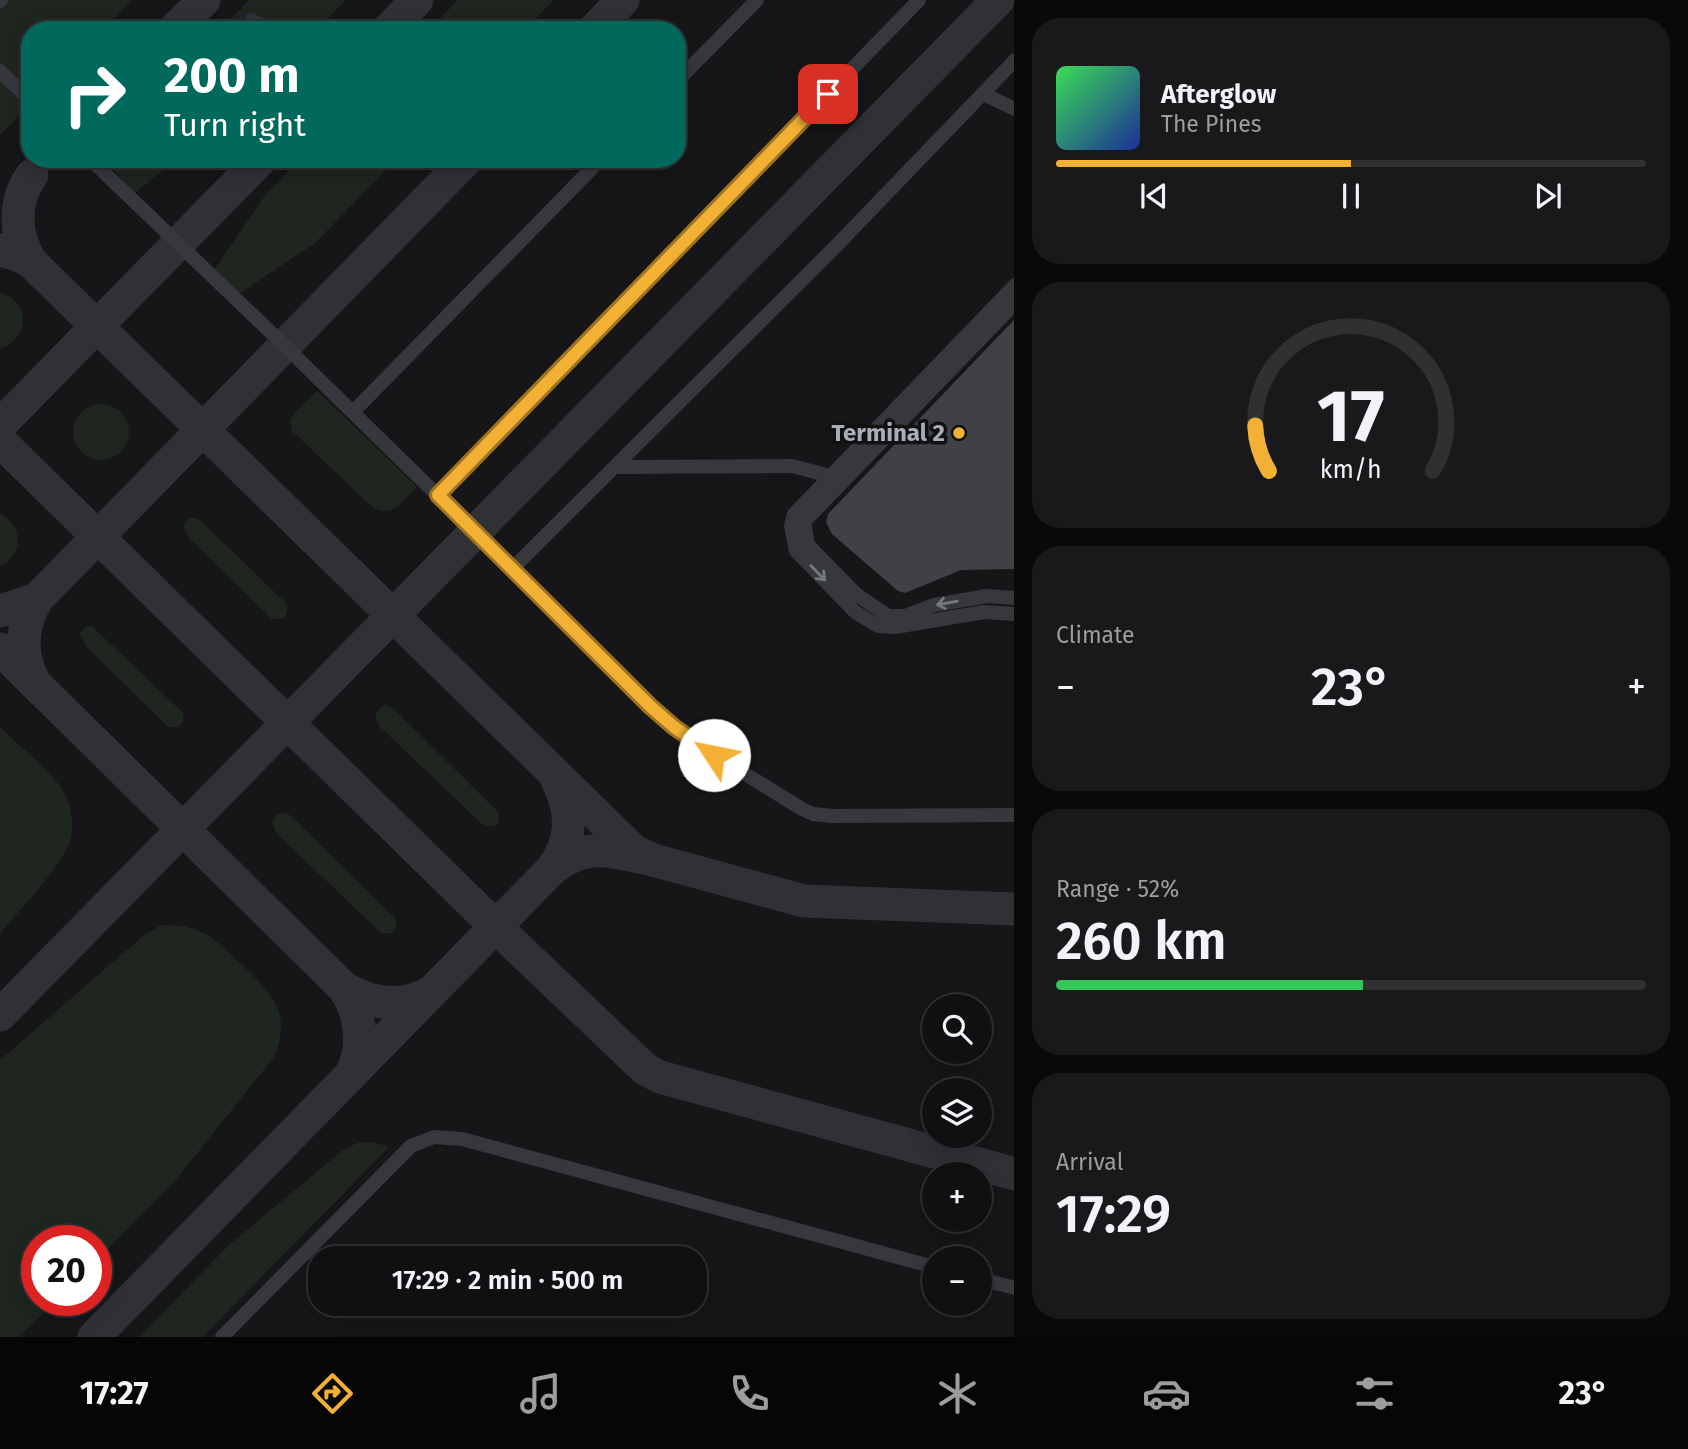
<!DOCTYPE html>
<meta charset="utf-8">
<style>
body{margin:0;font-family:"Fira Sans",sans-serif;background:#19191b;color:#f1f3f6;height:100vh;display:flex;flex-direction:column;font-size:26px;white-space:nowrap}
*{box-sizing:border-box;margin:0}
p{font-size:23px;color:#9c9d9f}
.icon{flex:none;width:38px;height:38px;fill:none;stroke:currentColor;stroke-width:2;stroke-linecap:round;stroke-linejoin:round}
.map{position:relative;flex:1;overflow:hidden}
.details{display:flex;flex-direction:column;gap:18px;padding:18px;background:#09090a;width:674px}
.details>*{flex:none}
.banner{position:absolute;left:21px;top:21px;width:665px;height:147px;border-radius:28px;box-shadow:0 4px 18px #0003,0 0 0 2px #303032;background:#00695c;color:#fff;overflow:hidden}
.controls{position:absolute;left:922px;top:994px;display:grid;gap:14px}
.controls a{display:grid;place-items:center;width:70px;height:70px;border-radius:50%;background:#101012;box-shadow:0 4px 18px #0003,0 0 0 2px #303032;font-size:35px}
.speed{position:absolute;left:21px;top:1225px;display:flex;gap:14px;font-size:35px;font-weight:700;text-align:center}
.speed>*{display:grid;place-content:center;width:91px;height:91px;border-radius:50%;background:#101012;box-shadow:0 4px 18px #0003,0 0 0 2px #303032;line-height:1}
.speed .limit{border:10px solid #d22;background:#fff;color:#111}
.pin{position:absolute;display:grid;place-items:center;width:60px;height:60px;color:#fff;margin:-30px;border-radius:14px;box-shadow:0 4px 10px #0006}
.me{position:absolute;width:77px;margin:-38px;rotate:304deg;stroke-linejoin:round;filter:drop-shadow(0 0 5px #0008)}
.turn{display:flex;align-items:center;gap:24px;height:147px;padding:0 28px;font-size:32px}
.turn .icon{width:91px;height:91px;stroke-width:2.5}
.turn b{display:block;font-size:49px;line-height:60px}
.big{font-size:52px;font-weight:600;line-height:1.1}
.details .card{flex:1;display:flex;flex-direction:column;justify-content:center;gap:10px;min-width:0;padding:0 24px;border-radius:28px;background:#19191b}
.details .dial{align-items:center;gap:0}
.dial svg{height:182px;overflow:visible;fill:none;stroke:#303032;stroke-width:7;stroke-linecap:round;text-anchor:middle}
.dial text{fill:#f1f3f6;stroke:none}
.song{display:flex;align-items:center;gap:21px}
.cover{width:84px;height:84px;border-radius:10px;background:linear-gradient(135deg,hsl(130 70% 55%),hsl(230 70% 35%))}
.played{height:7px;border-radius:4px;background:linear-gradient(90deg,#f2b134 50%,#303032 50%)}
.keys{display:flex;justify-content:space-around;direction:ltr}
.heat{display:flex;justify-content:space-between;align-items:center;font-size:38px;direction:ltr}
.charge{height:10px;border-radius:5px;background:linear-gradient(90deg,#34c759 52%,#303032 0)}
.trip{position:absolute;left:308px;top:1246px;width:399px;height:70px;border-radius:28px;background:#101012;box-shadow:0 4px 18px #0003,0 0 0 2px #303032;font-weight:600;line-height:70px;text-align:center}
.dock{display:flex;height:112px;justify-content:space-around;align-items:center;background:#060607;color:#9c9d9f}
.dock .icon{width:49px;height:49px}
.dock .active{color:#f2b134}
.dock b{font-size:32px;color:#f1f3f6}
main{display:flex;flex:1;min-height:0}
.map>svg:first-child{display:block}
.green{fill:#1e261f}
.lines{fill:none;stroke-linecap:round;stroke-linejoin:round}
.canal{stroke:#2c353c;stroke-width:12}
.taxiway{stroke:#303135;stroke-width:33}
.building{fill:#404145}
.minor{stroke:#37383d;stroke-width:14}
.oneway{stroke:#757881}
.route-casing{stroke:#9d7322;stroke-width:18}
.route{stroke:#f2b134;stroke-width:12}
.poi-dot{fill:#f2b134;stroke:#111113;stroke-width:2.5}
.labels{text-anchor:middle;stroke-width:7;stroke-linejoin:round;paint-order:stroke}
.poi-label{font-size:24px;font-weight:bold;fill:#a8adb8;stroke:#111113;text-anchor:end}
</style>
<main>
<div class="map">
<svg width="1015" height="1337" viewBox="0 0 1015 1337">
<rect width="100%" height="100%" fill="#161618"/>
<path class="green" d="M0,0H132L103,30H30V105L0,135Z
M249,0H346L317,30H220Z
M458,0H554L525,30H429Z
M114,159H177L135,193L110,166Z
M301,159H397L315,243L239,294L214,270L266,194Z
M0,293C32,300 29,340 0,349Z
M317,391L417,487C403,501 392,519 372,507L292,431L290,420L296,411Z
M73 432a28 28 0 1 1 56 0a28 28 0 1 1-56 0Z
M0,513C23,526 25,554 0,566Z
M189,518H196L203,523L287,604V613L283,619H272L189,538L183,526Z
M92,626L183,713V722L179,727H168L86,646L79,634L85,627Z
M386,705L393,708L498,812L499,821L495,826H484L379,726L375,714L380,708Z
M0,727C19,746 50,769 64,792C72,807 75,829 69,844C57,872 20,909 0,934Z
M283,812L290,815L396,919V928L392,933H381L276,833L272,821L277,815Z
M161,925C201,924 213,937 241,964C271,992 293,1013 274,1057L174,1182L96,1261V1241H37V1300H58L18,1337H0V1060L143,936Z
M373,1142L389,1147L203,1337H139L230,1244L342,1151L357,1143Z"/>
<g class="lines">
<path class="canal" d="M251,19L273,30"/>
<path class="taxiway" d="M174,30L204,0
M388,30L417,0
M594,30L623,0
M0,250L21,256L31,262C14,234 13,201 32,175
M31,262L634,851L653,860L804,901L1015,909
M0,425L261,159
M0,441L496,927L645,1069L660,1077L1015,1174
M37,599L467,159
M0,611L37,599C21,626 19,653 34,681
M0,649L344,988
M552,869C583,844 607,849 643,858
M0,1015L998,0
M350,1076C366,1047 361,1014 344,988C373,1005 403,1009 433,991
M94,1337L552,869C573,840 573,812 557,780"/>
</g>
<path class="building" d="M1014,320V569L961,570L905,593L898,591L832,534L826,522L828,514Z"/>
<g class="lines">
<path class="minor" d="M0,1L1,0
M0,71L30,100
M677,81L757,0
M983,94L1015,109
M90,159L285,346L674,727L695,743L802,809L813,814L832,816L1015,815
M1015,285L794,514L791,526L796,551L855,612L878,626L895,627L984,612L1015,614
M1015,303L804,522L808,545L856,594L888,616H905L934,605L987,596L1015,598
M353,412L601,159
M617,467L792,466L838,478
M438,495L919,0
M511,570L837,245L1015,60
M980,1279L1015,1288
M222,1337L411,1146L434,1137L462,1139L934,1267"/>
</g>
<defs><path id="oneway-shaft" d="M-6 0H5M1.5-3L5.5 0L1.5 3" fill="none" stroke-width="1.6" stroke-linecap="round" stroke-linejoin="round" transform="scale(1.75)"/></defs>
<g class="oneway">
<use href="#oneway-shaft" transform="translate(818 573) rotate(46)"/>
<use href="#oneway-shaft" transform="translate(947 603) rotate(170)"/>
</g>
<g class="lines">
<g class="route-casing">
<path id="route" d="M714,755L674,727L650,706L438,495L828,94"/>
</g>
<use href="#route" class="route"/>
</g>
<circle class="poi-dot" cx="959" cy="433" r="7"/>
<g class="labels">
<g class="poi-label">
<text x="945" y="441">Terminal 2</text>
</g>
</g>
</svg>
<div class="controls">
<a><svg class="icon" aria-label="search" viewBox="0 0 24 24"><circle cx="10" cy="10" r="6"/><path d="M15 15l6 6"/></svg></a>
<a><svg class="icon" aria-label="layers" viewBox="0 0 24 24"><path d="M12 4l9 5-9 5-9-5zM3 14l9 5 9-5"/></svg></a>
<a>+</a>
<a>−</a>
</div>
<div class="speed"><div class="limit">20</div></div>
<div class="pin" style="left:828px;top:94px;background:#d93025"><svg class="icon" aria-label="arrive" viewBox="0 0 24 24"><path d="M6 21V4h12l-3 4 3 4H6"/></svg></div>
<svg class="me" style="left:714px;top:755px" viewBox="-20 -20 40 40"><circle r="19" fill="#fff"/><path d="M0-13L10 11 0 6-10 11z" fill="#f2b134"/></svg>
<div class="trip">17:29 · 2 min · 500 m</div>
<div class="banner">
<div class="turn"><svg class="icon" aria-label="right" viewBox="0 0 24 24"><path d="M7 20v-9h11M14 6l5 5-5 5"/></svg><div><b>200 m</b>Turn right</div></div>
</div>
</div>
<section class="details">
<div class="card">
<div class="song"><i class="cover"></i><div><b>Afterglow</b><p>The Pines</p></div></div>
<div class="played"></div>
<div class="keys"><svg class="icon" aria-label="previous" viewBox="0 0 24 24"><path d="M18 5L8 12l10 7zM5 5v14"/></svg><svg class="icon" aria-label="pause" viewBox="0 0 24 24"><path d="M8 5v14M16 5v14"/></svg><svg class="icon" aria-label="next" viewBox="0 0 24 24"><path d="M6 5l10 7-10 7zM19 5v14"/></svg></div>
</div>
<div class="card dial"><svg viewBox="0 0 100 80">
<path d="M14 69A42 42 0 1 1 86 69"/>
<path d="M14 69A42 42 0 0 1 8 49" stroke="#f2b134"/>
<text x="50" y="56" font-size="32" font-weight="700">17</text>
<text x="50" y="72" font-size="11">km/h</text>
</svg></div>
<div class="card"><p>Climate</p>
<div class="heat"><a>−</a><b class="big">23°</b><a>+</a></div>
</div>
<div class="card"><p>Range · 52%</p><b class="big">260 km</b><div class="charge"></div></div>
<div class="card"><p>Arrival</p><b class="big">17:29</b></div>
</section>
</main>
<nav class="dock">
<b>17:27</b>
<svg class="icon active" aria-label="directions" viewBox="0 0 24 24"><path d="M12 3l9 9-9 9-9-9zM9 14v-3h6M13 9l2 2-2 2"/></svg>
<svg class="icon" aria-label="music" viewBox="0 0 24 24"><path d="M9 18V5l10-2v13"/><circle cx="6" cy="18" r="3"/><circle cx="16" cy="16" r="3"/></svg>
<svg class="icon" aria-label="phone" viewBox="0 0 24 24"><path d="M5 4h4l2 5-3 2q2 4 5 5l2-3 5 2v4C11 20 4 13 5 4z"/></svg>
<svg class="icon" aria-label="climate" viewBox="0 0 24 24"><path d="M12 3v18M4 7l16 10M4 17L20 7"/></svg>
<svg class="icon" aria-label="car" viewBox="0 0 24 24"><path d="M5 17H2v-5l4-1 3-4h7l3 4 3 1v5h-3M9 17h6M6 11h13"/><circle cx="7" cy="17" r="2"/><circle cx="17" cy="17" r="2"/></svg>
<svg class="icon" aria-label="filters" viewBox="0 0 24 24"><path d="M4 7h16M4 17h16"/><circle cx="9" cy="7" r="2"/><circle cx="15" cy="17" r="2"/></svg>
<b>23°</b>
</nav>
